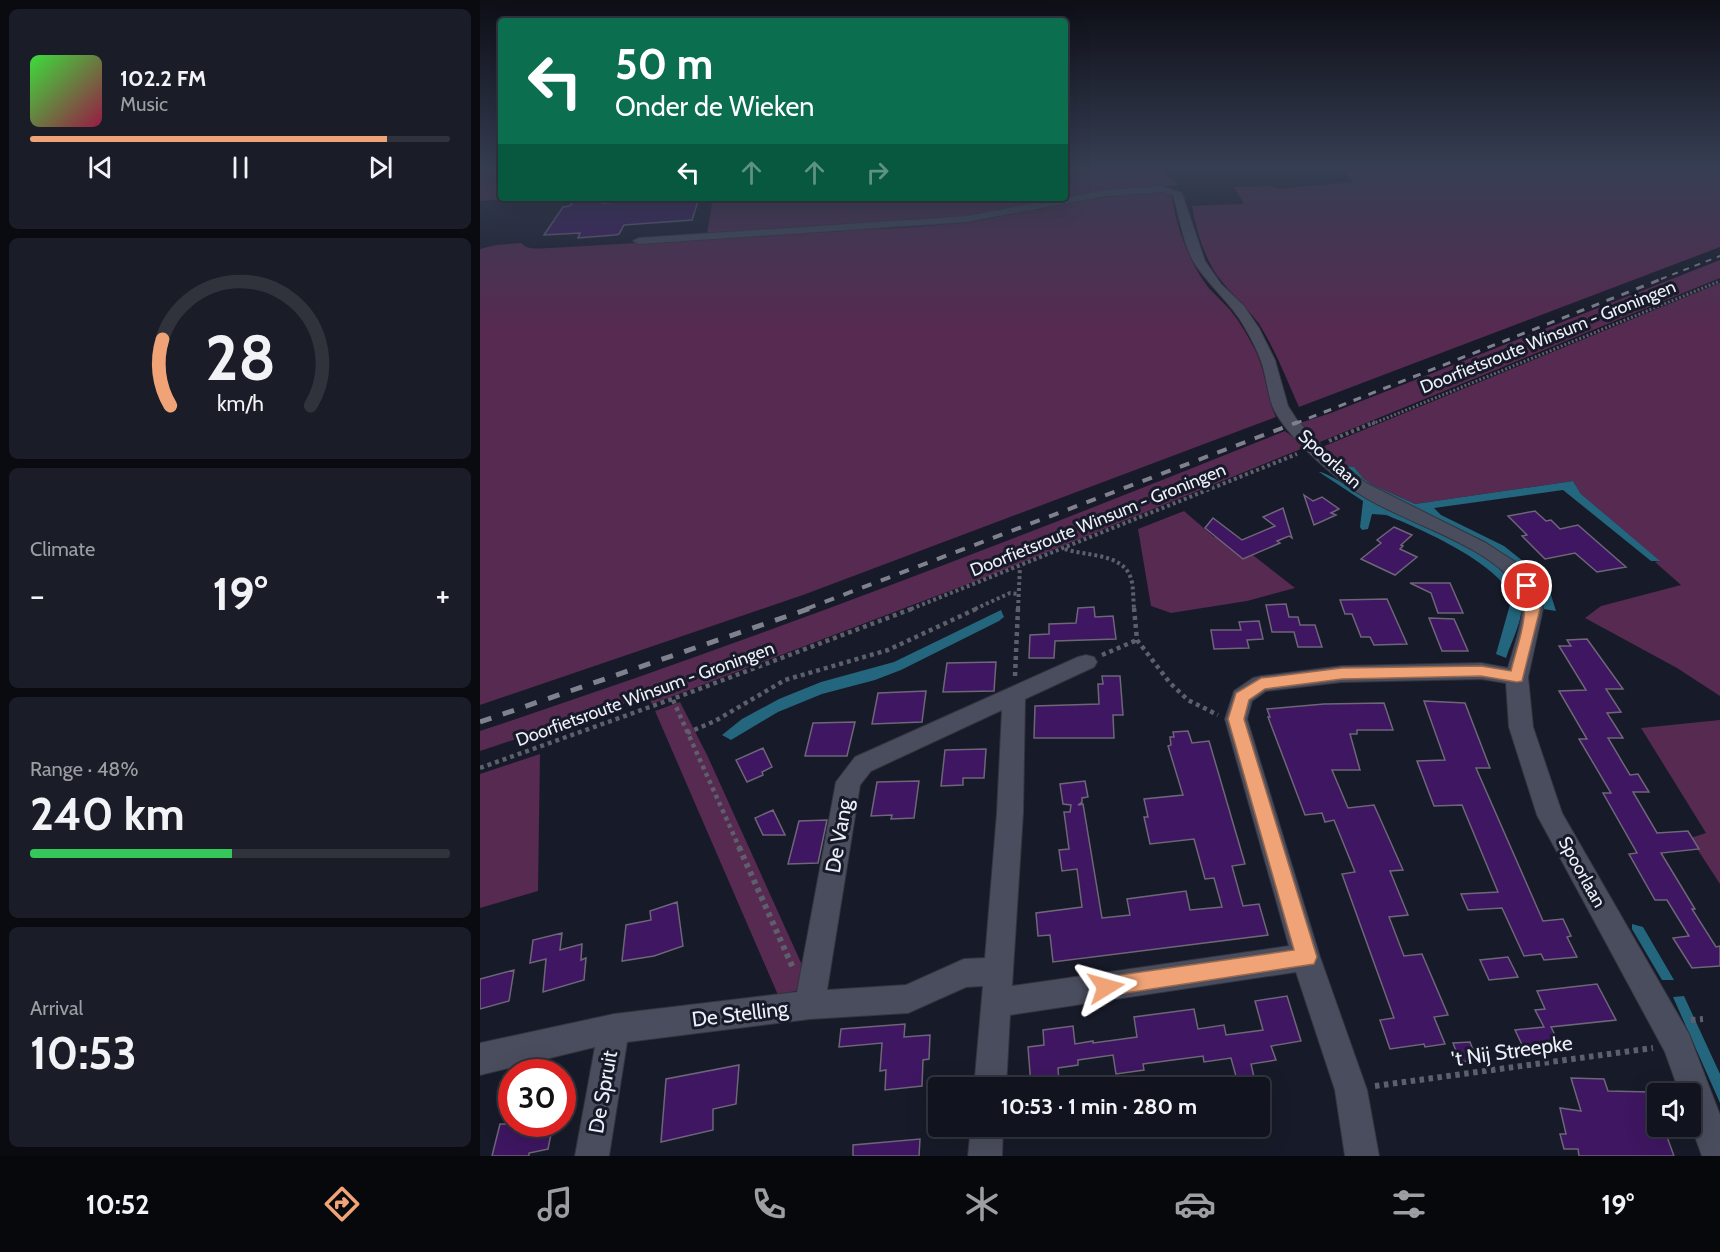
<!DOCTYPE html>
<meta charset="utf-8">
<style>
body{margin:0;font-family:Cabin,sans-serif;background:#1a1d27;color:#f1f3f6;height:100vh;display:flex;flex-direction:column;font-size:22px;white-space:nowrap}
*{box-sizing:border-box;margin:0}
p{font-size:20px;color:#9c9ea4}
.icon{flex:none;width:33px;height:33px;fill:none;stroke:currentColor;stroke-width:2;stroke-linecap:round;stroke-linejoin:round}
.map{position:relative;flex:1;overflow:hidden}
.side{display:flex;flex-direction:column;gap:9px;padding:9px;background:#090b10;width:480px}
.side>*{flex:none}
.top-card{position:absolute;left:18px;top:18px;width:570px;height:183px;border-radius:6px;box-shadow:0 6px 24px #0002,0 0 0 2px #30333c;background:#0b6e4f;color:#fff;overflow:hidden}
.tools{position:absolute;left:1167px;top:1083px;display:grid;gap:12px}
.tools a{display:grid;place-items:center;width:54px;height:54px;border-radius:6px;background:#11141e;box-shadow:0 6px 24px #0002,0 0 0 2px #30333c;font-size:30px}
.speed{position:absolute;left:18px;top:1059px;display:flex;gap:12px;font-size:30px;font-weight:700;text-align:center}
.speed>*{display:grid;place-content:center;width:78px;height:78px;border-radius:50%;background:#11141e;box-shadow:0 6px 24px #0002,0 0 0 2px #30333c;line-height:1}
.speed .limit{border:9px solid #d22;background:#fff;color:#111}
.pin{position:absolute;display:grid;place-items:center;width:51px;height:51px;color:#fff;margin:-26px;border:3px solid #fff;border-radius:50%;box-shadow:0 2px 6px #0007}
.me{position:absolute;width:66px;margin:-33px;rotate:82deg;stroke-linejoin:round;filter:drop-shadow(0 0 4px #0008)}
.turn{display:flex;align-items:center;gap:21px;height:126px;padding:0 18px;font-size:27px}
.turn .icon{width:78px;height:78px;stroke-width:2.5}
.turn b{display:block;font-size:42px;line-height:51px}
.lanes{display:flex;align-items:center;height:57px;padding:0 18px;background:#0003;justify-content:center;gap:30px;direction:ltr}
.lanes .off{opacity:.35}
.big{font-size:45px;font-weight:700;line-height:1.1}
.side .card{flex:1;display:flex;flex-direction:column;justify-content:center;gap:9px;min-width:0;padding:0 21px;border-radius:9px;background:#1a1d27}
.side .dial{align-items:center;gap:0}
.dial svg{height:156px;overflow:visible;fill:none;stroke:#30333c;stroke-width:7;stroke-linecap:round;text-anchor:middle}
.dial text{fill:#f1f3f6;stroke:none}
.song{display:flex;align-items:center;gap:18px}
.cover{width:72px;height:72px;border-radius:9px;background:linear-gradient(135deg,hsl(120 70% 55%),hsl(340 70% 35%))}
.played{height:6px;border-radius:3px;background:linear-gradient(90deg,#efa376 85%,#30333c 85%)}
.keys{display:flex;justify-content:space-around;direction:ltr}
.heat{display:flex;justify-content:space-between;align-items:center;font-size:33px;direction:ltr}
.charge{height:9px;border-radius:4px;background:linear-gradient(90deg,#34c759 48%,#30333c 0)}
.trip{position:absolute;left:448px;top:1077px;width:342px;height:60px;border-radius:6px;background:#11141e;box-shadow:0 6px 24px #0002,0 0 0 2px #30333c;font-weight:700;line-height:60px;text-align:center}
.dock{display:flex;height:96px;justify-content:space-around;align-items:center;background:#07080c;color:#9c9ea4}
.dock .icon{width:42px;height:42px}
.dock .on{color:#efa376}
.dock b{font-size:27px;color:#f1f3f6}
main{display:flex;flex:1;min-height:0}
.map>svg:first-child{display:block}
.green{fill:#562a51}
.water{fill:#23667d}
.building{fill:#3e1661;stroke:#6d6677;stroke-width:1.5}
.lines{fill:none;stroke-linecap:round;stroke-linejoin:round}
.minor-casing{stroke:#33343f;stroke-width:2}
.path-far3{stroke:#5d606c;stroke-width:3;stroke-dasharray:2 2;stroke-linecap:butt}
.path-far2{stroke:#5d606c;stroke-width:4;stroke-dasharray:3 3;stroke-linecap:butt}
.path-far1{stroke:#5d606c;stroke-width:4.5;stroke-dasharray:4 4;stroke-linecap:butt}
.path{stroke:#5d606c;stroke-width:6;stroke-dasharray:4.5 4.5;stroke-linecap:butt}
.minor{fill:#4a4d5d;fill-rule:evenodd}
.rail-far3{stroke:#7f828e;stroke-width:2;stroke-dasharray:6 6;stroke-linecap:butt}
.rail-far2{stroke:#7f828e;stroke-width:3;stroke-dasharray:8 8;stroke-linecap:butt}
.rail-far1{stroke:#7f828e;stroke-width:4;stroke-dasharray:10 10;stroke-linecap:butt}
.rail{stroke:#7f828e;stroke-width:5;stroke-dasharray:12 12;stroke-linecap:butt}
.route{fill:#efa376;stroke:#9b6a4d;stroke-width:1.5}
.labels{text-anchor:middle;stroke-width:6;stroke-linejoin:round;paint-order:stroke}
.street-label{font-size:18px;fill:#edeff9;stroke:#171a28}
.near-street-label{font-size:21px;fill:#edeff9;stroke:#171a28}
</style>
<main>
<section class="side">
<div class="card">
<div class="song"><i class="cover"></i><div><b>102.2 FM</b><p>Music</p></div></div>
<div class="played"></div>
<div class="keys"><svg class="icon" aria-label="previous" viewBox="0 0 24 24"><path d="M18 5L8 12l10 7zM5 5v14"/></svg><svg class="icon" aria-label="pause" viewBox="0 0 24 24"><path d="M8 5v14M16 5v14"/></svg><svg class="icon" aria-label="next" viewBox="0 0 24 24"><path d="M6 5l10 7-10 7zM19 5v14"/></svg></div>
</div>
<div class="card dial"><svg viewBox="0 0 100 80">
<path d="M14 69A42 42 0 1 1 86 69"/>
<path d="M14 69A42 42 0 0 1 10 35" stroke="#efa376"/>
<text x="50" y="56" font-size="32" font-weight="700">28</text>
<text x="50" y="72" font-size="11">km/h</text>
</svg></div>
<div class="card"><p>Climate</p>
<div class="heat"><a>−</a><b class="big">19°</b><a>+</a></div>
</div>
<div class="card"><p>Range · 48%</p><b class="big">240 km</b><div class="charge"></div></div>
<div class="card"><p>Arrival</p><b class="big">10:53</b></div>
</section>
<div class="map">
<svg width="1240" height="1156" viewBox="0 0 1240 1156">
<rect width="100%" height="100%" fill="#171a28"/>
<path class="green" d="M0,166H21V198H37L0,201Z
M585,166H675L699,185L585,198Z
M828,166H1240V247L819,407C806,378 796,351 779,324C768,309 755,297 743,283C726,264 716,231 712,206L764,204L754,187L790,186L799,189L873,182C860,162 847,170 828,166Z
M675,191L691,194C696,223 706,255 723,280C731,293 745,302 754,315C761,324 768,336 773,346C786,368 785,394 796,417L323,595L0,705V249L16,245L41,243C48,251 61,248 71,248L433,227L492,222L603,200Z
M233,198H585L480,218L227,234Z
M1240,260V278L835,444L817,424L851,413Z
M1240,283V696L1197,668L1105,618L1121,606L1201,585L1175,562L1179,561L1101,494L1093,481L935,504L891,484L883,478L874,467L868,466L842,447Z
M805,431L826,447L501,579L172,704L167,696L0,751V731C272,641 539,538 805,431Z
M704,511L734,537L746,534L815,588L767,601L691,613L671,606L658,529Z
M200,702L228,757L332,987L298,995L175,711Z
M1240,720V884L1210,838L1226,833L1161,728Z
M60,754L58,891L0,908V774Z"/>
<path class="water" d="M868,466L874,467L883,478L891,484L935,504L1093,481L1101,494L1180,561H1171L1083,490L954,508L961,515L1024,546L1048,565L1042,566C1029,559 1017,549 1004,541C975,526 880,490 868,466Z
M839,472C847,471 890,501 902,507C939,525 1024,553 1040,592C1048,611 1032,639 1026,658L1016,654L1031,601C1030,568 935,526 906,515L892,514L888,529L882,530L880,527L883,501Z
M1057,577L1067,582L1076,611L1063,609L1055,579Z
M521,610L524,617L519,621L421,670L395,680L342,694L298,712L251,740L242,735L262,719L299,699L341,682L414,662Z
M1152,924L1163,927L1166,932L1194,980H1182L1152,929Z
M1204,996L1240,1074V1103L1193,997Z"/>
<path class="building" d="M95,198H126L123,203L175,200L176,198H219L212,220L144,225L139,234L135,235L98,238L100,233L64,235L83,207L90,206Z
M824,495L833,501L842,497L859,509L851,513L856,515L834,525Z
M803,508L812,538L809,536L797,541L800,543L763,559L725,528L733,518L762,540L795,526L783,517Z
M1055,511L1066,521L1071,520L1080,529L1098,525L1146,567L1117,572L1095,553L1065,559L1042,536L1047,535L1028,516Z
M914,527L932,535L921,545L923,546L920,549L937,557L915,575L881,559L901,543L897,540Z
M930,583H970L983,613H958L951,593Z
M907,599L927,644L894,645L890,637H881L872,614H865L860,600Z
M806,604L809,617H818L820,625H835L842,647H818L814,632H792L786,605Z
M614,607L615,617L633,616L636,639L575,641L574,658H549L550,635L569,634V624L596,623L598,608Z
M949,618L974,619L988,651H962Z
M779,621L783,639L767,640L769,648L734,649L731,630H761L759,622Z
M1107,639L1143,689H1126L1141,712L1127,713L1143,738H1128L1150,775L1158,774L1169,792H1153L1177,833L1208,831L1219,849L1181,853L1215,909H1212L1236,947L1240,946V966L1212,968L1193,938L1209,936L1187,900H1175L1149,854L1157,853L1123,793H1131L1099,739H1107L1079,691L1106,690L1079,646H1091L1087,640Z
M516,662L514,691L463,692L467,663Z
M622,676H640L643,715H633L634,738H554L555,706L619,704L618,684H623Z
M446,691L442,722L392,724L398,693Z
M944,701L985,703L1010,768H996L1063,921L1083,919L1091,936L1087,937L1097,957L1064,960L1061,954L1044,956L1022,908L988,910L981,894L1018,892L982,805L954,806L937,761L965,760Z
M904,703L913,730H877V734H870L880,770H852L868,808L894,805L923,870L910,871L928,915L909,917L924,956L942,954L968,1015L954,1017L965,1044L945,1047L944,1044L910,1049L900,1020L914,1018L862,874L875,872L854,820L845,822L842,813L825,815L788,717H790L787,709L844,704Z
M375,722L367,756H325L333,723Z
M708,731L712,743L729,741L765,864L752,866L763,906L779,904L788,935L573,962L570,935L558,936L556,913L602,907L597,869L582,871L579,850L589,849L584,812H590L591,805L583,804L580,784L605,781L608,797L602,798V802L598,805L603,804L622,918L650,915L647,899L706,891L710,910L742,907L734,878L725,879L714,839L670,844L664,817H668L664,799L703,795L688,746L691,745L690,737H694L693,732Z
M283,748L292,767L282,772L283,775L267,782L256,760Z
M506,749L504,778H483V785L461,786L465,750Z
M439,781L434,818L411,819L412,815L391,816L397,782Z
M293,810L305,835H283L275,818Z
M347,820L338,863L308,864L319,821Z
M197,902L203,946L174,956L142,961L146,925L171,920L170,911Z
M82,933L80,950L102,944L101,960L106,958L104,980L63,992L66,959L50,963L53,940Z
M1028,957L1038,977L1009,980L1000,960Z
M34,970L29,1001L0,1009V979Z
M1117,984L1136,1020L1071,1027L1081,1047L1045,1051L1035,1030L1064,1027L1055,1010L1065,1009L1057,991Z
M807,996L821,1041L791,1046L796,1060L771,1064L774,1077L757,1080L751,1058L724,1062L723,1056L663,1064L664,1070L636,1074L633,1055L598,1060V1065L578,1068L579,1082L551,1086L548,1047L564,1045L563,1030L593,1026L595,1044L613,1041V1043L657,1037L654,1017L714,1009L718,1029L744,1025L746,1035L783,1030L775,1001Z
M425,1024L424,1037L450,1035L449,1059L443,1060L442,1086L405,1090L406,1070L400,1071L402,1043L359,1047L361,1029Z
M990,1042L997,1060L980,1062L973,1043Z
M259,1065L256,1104L233,1109V1130L181,1142L186,1079Z
M1091,1078L1124,1079L1128,1091L1171,1092L1178,1111V1126H1183L1194,1156H1099L1098,1149H1084L1080,1134H1086L1080,1108L1101,1111Z
M20,1124H73L68,1149L49,1153V1156H12Z
M440,1139L439,1156H373V1145Z"/>
<g class="lines">
<g class="minor-casing">
<path id="minor" d="M681,186L702,193L725,261L741,284L764,306L779,328L795,360L808,406L817,420L851,455L886,483L1006,543L1040,565L1061,593L1063,609L1048,677L1053,727L1082,813L1209,1034L1240,1115V1156H1222L1210,1123V1094H1200L1185,1052L1057,815L1029,727L1026,683L1001,679L862,682L786,691L772,701L767,719L840,957L887,1090L899,1156H865L855,1090L816,972L530,1015L526,1088H494L503,986L486,987L428,1013L330,1019L147,1042L129,1156H95L115,1047L0,1075V1043L134,1014L317,992L356,782L375,757L598,657L606,655L614,657L617,662L614,667L545,699L543,813L532,986L809,946L745,719L754,691L773,678L781,676L862,666L1001,663L1028,668C1033,649 1050,605 1039,589C1006,541 919,523 872,489C849,473 802,432 792,405C787,390 786,375 781,361C777,350 771,338 765,328C752,304 730,287 715,264C704,247 699,215 693,195L681,192L626,196L486,222L159,244L153,241L159,238L486,216L626,190ZM522,710L517,813L505,958L484,959L426,985L347,990L380,785L391,771Z
M491,1126H523L522,1156H488Z"/>
</g>
<path class="path-far3" d="M892,424L1240,281"/>
<path class="path-far2" d="M849,441L895,422
M585,549C604,556 641,553 650,576C654,585 653,600 654,609
M431,609L817,454
M495,609L530,593L539,594
M538,609L540,567"/>
<path class="path-far1" d="M654,608L657,640L690,683L708,700L738,715
M622,655L657,640
M535,676L538,608
M193,700L260,849
M207,733L235,721L305,680L408,650L498,608
M0,768L206,694L434,608"/>
<path class="path" d="M259,847L313,968
M1211,1020L1223,1019
M895,1086L1173,1048"/>
<use href="#minor" class="minor"/>
<path class="rail-far3" d="M1181,279L1240,256"/>
<path class="rail-far2" d="M814,424L1184,278"/>
<path class="rail-far1" d="M326,609L818,422"/>
<path class="rail" d="M0,722L331,608"/>
</g>
<linearGradient id="sky" x2="0" y2="1"><stop stop-color="#0d0e16"/><stop offset="0.51" stop-color="#363e53"/><stop offset="1" stop-color="#363e53" stop-opacity="0"/></linearGradient>
<rect width="1240" height="328" fill="url(#sky)"/>
<path class="route" d="M1047,581L1052,583L1058,593L1060,609L1042,681L1037,682L1001,676L862,679L785,689L769,700L764,719L837,957L834,964L626,996L619,993L616,987L619,980L626,977L814,950L748,719L756,693L781,678L862,668L1001,666L1031,671C1037,645 1052,611 1040,586Z"/>
<g class="labels">
<g class="street-label">
<text transform="translate(1068 337) rotate(-22)" y="6">Doorfietsroute Winsum - Groningen</text>
<text transform="translate(850 459) rotate(42)" y="6">Spoorlaan</text>
<text transform="translate(618 520) rotate(-22)" y="6">Doorfietsroute Winsum - Groningen</text>
<text transform="translate(165 694) rotate(-20)" y="6">Doorfietsroute Winsum - Groningen</text>
<text transform="translate(1102 872) rotate(61)" y="6">Spoorlaan</text>
</g>
<g class="near-street-label">
<text transform="translate(359 836) rotate(-80)" y="7">De Vang</text>
<text transform="translate(260 1014) rotate(-7)" y="7">De Stelling</text>
<text transform="translate(1032 1051) rotate(-8)" y="7">'t Nij Streepke</text>
<text transform="translate(123 1092) rotate(-80)" y="7">De Spruit</text>
</g>
</g>
</svg>
<div class="tools">
<a><svg class="icon" aria-label="sound" viewBox="0 0 24 24"><path d="M4 9h4l5-4v14l-5-4H4zM17 9q2 3 0 6"/></svg></a>
</div>
<div class="speed"><div class="limit">30</div></div>
<div class="pin" style="left:1047px;top:586px;background:#d93025"><svg class="icon" aria-label="arrive" viewBox="0 0 24 24"><path d="M6 21V4h12l-3 4 3 4H6"/></svg></div>
<svg class="me" style="left:626px;top:987px" viewBox="-20 -20 40 40"><path d="M0-17L14 15 0 8-14 15z" fill="#efa376" stroke="#fff" stroke-width="4"/></svg>
<div class="trip">10:53 · 1 min · 280 m</div>
<div class="top-card">
<div class="turn"><svg class="icon" aria-label="left" viewBox="0 0 24 24"><path d="M17 20v-9H6M10 6l-5 5 5 5"/></svg><div><b>50 m</b>Onder de Wieken</div></div>
<div class="lanes"><svg class="icon" aria-label="left" viewBox="0 0 24 24"><path d="M17 20v-9H6M10 6l-5 5 5 5"/></svg><svg class="icon off" aria-label="ahead" viewBox="0 0 24 24"><path d="M12 20V5M6 11l6-6 6 6"/></svg><svg class="icon off" aria-label="ahead" viewBox="0 0 24 24"><path d="M12 20V5M6 11l6-6 6 6"/></svg><svg class="icon off" aria-label="right" viewBox="0 0 24 24"><path d="M7 20v-9h11M14 6l5 5-5 5"/></svg></div>
</div>
</div>
</main>
<nav class="dock">
<b>10:52</b>
<svg class="icon on" aria-label="directions" viewBox="0 0 24 24"><path d="M12 3l9 9-9 9-9-9zM9 14v-3h6M13 9l2 2-2 2"/></svg>
<svg class="icon" aria-label="music" viewBox="0 0 24 24"><path d="M9 18V5l10-2v13"/><circle cx="6" cy="18" r="3"/><circle cx="16" cy="16" r="3"/></svg>
<svg class="icon" aria-label="phone" viewBox="0 0 24 24"><path d="M5 4h4l2 5-3 2q2 4 5 5l2-3 5 2v4C11 20 4 13 5 4z"/></svg>
<svg class="icon" aria-label="climate" viewBox="0 0 24 24"><path d="M12 3v18M4 7l16 10M4 17L20 7"/></svg>
<svg class="icon" aria-label="car" viewBox="0 0 24 24"><path d="M5 17H2v-5l4-1 3-4h7l3 4 3 1v5h-3M9 17h6M6 11h13"/><circle cx="7" cy="17" r="2"/><circle cx="17" cy="17" r="2"/></svg>
<svg class="icon" aria-label="filters" viewBox="0 0 24 24"><path d="M4 7h16M4 17h16"/><circle cx="9" cy="7" r="2"/><circle cx="15" cy="17" r="2"/></svg>
<b>19°</b>
</nav>
